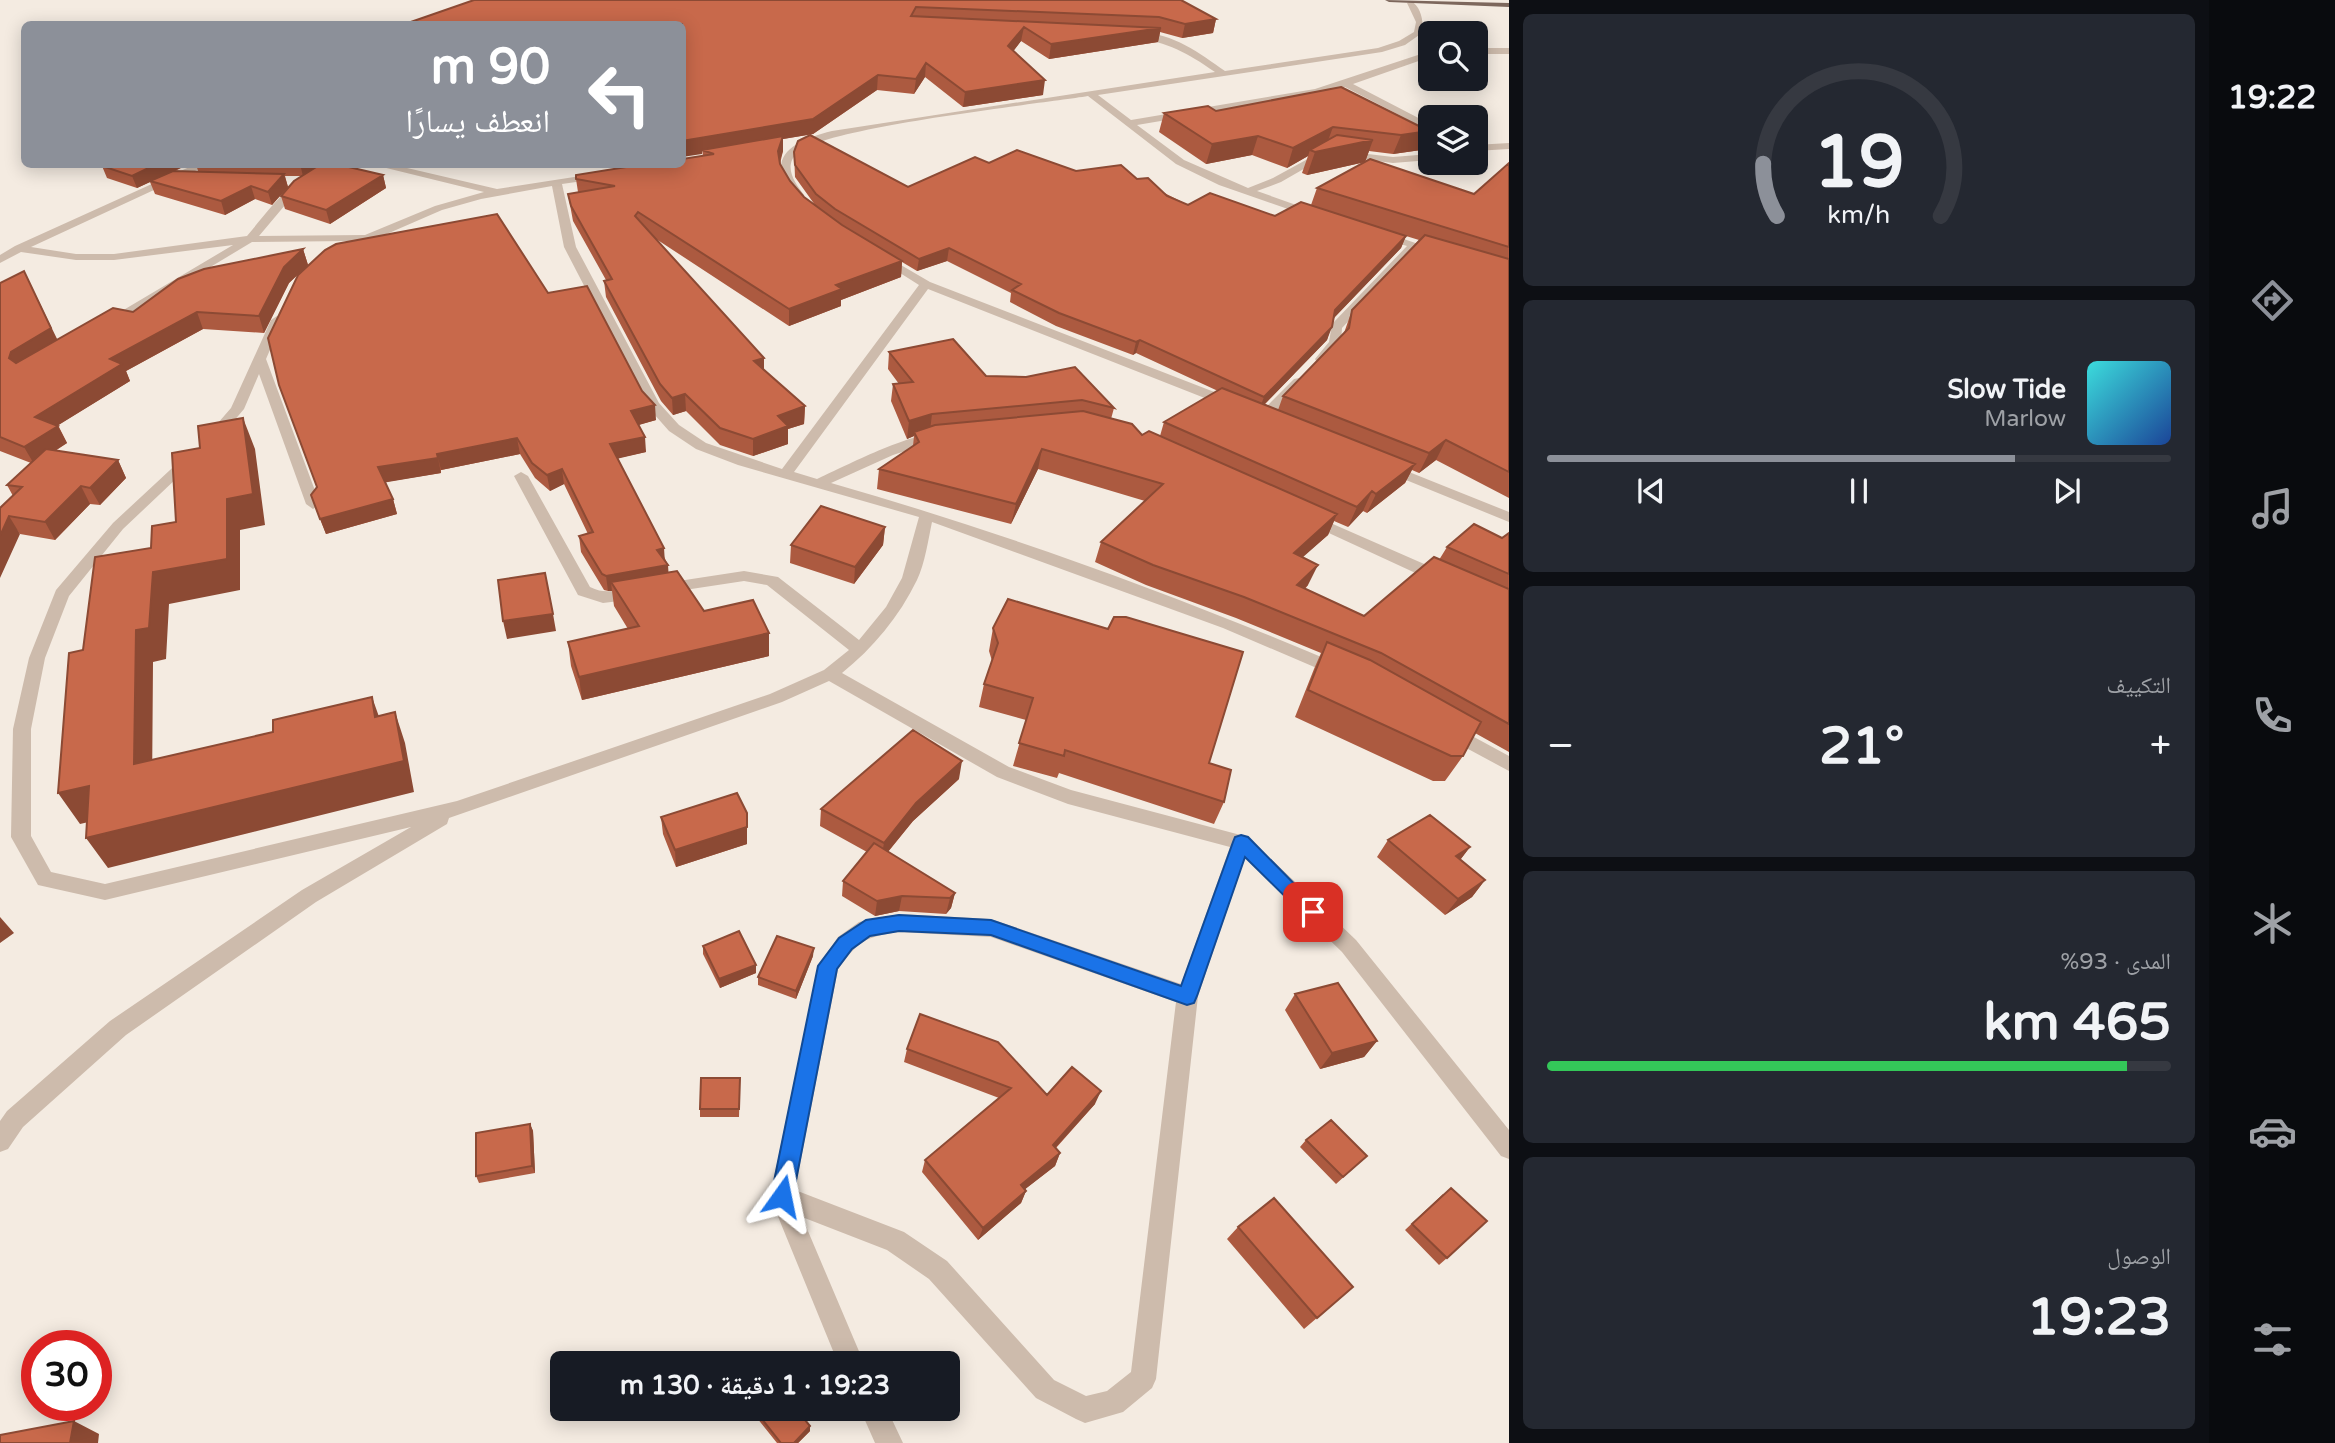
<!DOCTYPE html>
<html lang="ar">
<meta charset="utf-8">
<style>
body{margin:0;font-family:"Varela Round","Noto Naskh Arabic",sans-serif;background:#242831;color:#f1f3f6;direction:rtl;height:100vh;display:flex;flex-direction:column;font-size:26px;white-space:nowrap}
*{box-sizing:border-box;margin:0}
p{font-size:23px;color:#9ea1a6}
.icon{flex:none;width:38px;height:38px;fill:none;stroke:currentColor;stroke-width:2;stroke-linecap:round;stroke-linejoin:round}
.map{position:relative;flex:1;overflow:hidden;direction:ltr}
.details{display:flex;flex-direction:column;gap:14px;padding:14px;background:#0d0f14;width:700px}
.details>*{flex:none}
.hud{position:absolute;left:21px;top:21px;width:665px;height:147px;border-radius:10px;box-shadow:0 4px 18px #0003;direction:rtl;background:#8c9099;color:#fff;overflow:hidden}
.fabs{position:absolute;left:1418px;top:21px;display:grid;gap:14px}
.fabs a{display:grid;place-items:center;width:70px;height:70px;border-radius:10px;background:#171b24;box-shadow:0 4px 18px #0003;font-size:35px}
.speed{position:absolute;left:21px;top:1330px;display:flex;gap:14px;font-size:35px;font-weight:700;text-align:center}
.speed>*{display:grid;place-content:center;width:91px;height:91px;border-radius:50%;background:#171b24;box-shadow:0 4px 18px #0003;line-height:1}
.speed .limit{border:10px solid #d22;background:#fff;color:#111}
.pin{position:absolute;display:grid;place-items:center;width:60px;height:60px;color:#fff;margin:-30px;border-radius:14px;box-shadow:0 4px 10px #0006}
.me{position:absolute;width:77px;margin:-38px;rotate:12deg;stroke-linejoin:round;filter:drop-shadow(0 0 5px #0008)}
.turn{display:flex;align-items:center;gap:24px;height:147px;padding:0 21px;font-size:32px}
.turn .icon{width:91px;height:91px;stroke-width:2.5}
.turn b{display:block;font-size:49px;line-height:60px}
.big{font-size:52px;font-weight:800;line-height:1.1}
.details .card{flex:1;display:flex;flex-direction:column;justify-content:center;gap:10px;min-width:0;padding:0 24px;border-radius:10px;background:#242831}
.details .dial{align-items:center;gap:0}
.dial svg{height:182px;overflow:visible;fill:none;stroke:#363941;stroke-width:7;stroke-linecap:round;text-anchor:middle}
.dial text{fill:#f1f3f6;stroke:none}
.song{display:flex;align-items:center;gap:21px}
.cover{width:84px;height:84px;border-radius:10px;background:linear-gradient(135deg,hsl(180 70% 55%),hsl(220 70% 35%))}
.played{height:7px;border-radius:4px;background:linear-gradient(90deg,#8c9099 75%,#363941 75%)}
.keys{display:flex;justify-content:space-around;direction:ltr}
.heat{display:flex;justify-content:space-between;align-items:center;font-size:38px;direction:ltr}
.charge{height:10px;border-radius:5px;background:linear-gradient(90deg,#34c759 93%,#363941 0)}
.trip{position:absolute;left:550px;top:1351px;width:410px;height:70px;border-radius:10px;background:#171b24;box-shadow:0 4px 18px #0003;font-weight:800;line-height:70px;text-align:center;direction:rtl}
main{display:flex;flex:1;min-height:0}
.tabs{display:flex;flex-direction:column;width:126px;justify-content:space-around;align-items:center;background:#090b0e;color:#9ea1a6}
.tabs .icon{width:49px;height:49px}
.tabs .current{color:#8c9099}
.tabs b{font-size:32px;color:#f1f3f6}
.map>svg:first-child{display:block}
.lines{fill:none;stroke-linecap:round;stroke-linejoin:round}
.street{fill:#cdbbac;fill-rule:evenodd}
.primary{fill:#7d675c;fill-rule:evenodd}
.wall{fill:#ac5a40;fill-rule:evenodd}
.shaded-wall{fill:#8c4a34}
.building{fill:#c8694b;stroke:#8c4a34;stroke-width:2}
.route{fill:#1a73e8;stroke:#114b97;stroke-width:2}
</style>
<main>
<nav class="tabs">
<b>19:22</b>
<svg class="icon current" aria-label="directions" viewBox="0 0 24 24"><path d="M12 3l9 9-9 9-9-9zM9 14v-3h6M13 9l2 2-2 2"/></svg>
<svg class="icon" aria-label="music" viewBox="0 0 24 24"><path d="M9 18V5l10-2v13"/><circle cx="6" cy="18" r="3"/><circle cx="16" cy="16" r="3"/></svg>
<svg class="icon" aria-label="phone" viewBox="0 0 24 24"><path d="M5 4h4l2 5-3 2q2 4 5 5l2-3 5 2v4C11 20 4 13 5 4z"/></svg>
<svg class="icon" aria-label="climate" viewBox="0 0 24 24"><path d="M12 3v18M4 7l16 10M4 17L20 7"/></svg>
<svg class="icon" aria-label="car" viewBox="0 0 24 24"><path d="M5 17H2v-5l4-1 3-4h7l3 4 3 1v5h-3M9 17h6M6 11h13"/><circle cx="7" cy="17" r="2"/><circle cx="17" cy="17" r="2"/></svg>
<svg class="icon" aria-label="filters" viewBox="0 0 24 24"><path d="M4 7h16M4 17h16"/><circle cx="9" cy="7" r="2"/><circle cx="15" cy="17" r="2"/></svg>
</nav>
<section class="details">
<div class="card dial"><svg viewBox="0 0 100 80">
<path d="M14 69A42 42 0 1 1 86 69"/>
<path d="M14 69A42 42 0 0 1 8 46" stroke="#8c9099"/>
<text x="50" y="56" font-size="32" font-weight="700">19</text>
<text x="50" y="72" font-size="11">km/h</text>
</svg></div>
<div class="card">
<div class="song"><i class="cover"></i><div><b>Slow Tide</b><p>Marlow</p></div></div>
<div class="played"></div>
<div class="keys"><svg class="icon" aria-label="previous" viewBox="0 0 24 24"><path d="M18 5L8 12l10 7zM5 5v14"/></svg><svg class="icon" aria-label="pause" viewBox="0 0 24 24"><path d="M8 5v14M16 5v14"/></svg><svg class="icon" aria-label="next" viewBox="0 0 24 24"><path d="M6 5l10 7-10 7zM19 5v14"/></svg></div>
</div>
<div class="card"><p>التكييف</p>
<div class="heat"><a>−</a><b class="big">21°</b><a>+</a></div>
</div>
<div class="card"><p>المدى · 93%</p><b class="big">465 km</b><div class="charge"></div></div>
<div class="card"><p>الوصول</p><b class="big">19:23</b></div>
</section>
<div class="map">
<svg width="1509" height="1443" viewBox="0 0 1509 1443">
<rect width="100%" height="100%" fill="#f4ebe1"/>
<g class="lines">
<path class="street" d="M1411,1C1421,7 1424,21 1422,33L1405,45L1382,52L1098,95L1131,120L1315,89L1430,51V57L1353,84L1430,124V131L1345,87L1315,95L1137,125L1184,160L1248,188L1273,178L1326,149L1393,157L1430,154V160L1393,163L1328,155L1281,182L1257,191L1316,212V216H1308L1219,185L1176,164L1088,96C1039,104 824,127 797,153C783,167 795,183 804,195L803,197H795C762,157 793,141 832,131L1215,72C1186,52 1169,43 1134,37V33C1169,30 1198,52 1225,71L1378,48L1399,41L1414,32L1416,22L1407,3Z
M1475,48H1509V54H1475Z
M1509,143V149L1475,151V145Z
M196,164H210L31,247L76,254H114L247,236C271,208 300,164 342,164L296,192L259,236L365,235L435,206L484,192L370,164H390L497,189L600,173L605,176L604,178L562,184L576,247L659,403L679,425L706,443L782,469L919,285L878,259V255L882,254L930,282L1235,400V406H1225L928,289L794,472L817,479C841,468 915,430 939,434V440L893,455L831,483C1006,533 1178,596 1345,667L1347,671L1345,675H1333L1223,628L932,522C928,541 925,563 917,580C899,617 873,648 842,673L1009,767L1071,790L1248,837L1356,940L1509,1130V1159L1501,1156L1342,952L1245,858L1198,996L1156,1379L1152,1388L1123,1412L1085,1423L1076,1419L1036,1398L929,1279L887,1250L802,1217L864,1363H838L770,1197L818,966L838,937L859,922L899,914L991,919L1181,984L1230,847L1068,804L997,777L829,681L782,702L449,818L447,824L316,902L126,1035L23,1127L8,1149L0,1152V1121L7,1111L110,1021L302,890L411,827L105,900L38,885L11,837L13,729L29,658L56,590L113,523L184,457H194L196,460L123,529L69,596L45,658L31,729V836L51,872L105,884L457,801L770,694L824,670L849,650L767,585L744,581L665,593L659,592L657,588L659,584L744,571L778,577L859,640L886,607L902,578L919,517L738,465L696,449L669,431L646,405L564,247L552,186L481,199L442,210L343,253L337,250L351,241L252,242L109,328L103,324L105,321L233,245L114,260H76L21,252L0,263V255L15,246ZM899,932L991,937L1176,1002L1131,1372L1107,1391L1086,1396L1054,1380L947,1261L904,1232L795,1190L838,969C859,941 864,937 899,932Z
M1378,233H1386L1442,252L1436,255L1416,249L1342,328L1341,342L1325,362H1317L1315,359L1329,342L1332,324L1407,246L1378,237Z
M277,316L283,320L266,359L320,504L313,509L306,504L259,374L244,409L217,441L212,442L205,438L231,408L271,320Z
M1299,378L1304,379V385L1269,420H1259V414L1294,379Z
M1389,464L1509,512V522L1384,471V465Z
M521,472L528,476L590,587C609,597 624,586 643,590L645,594L643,598L603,603L578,595L514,476Z
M1310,514L1447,574L1449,578L1447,582H1435L1305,522L1303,519Z
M1450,724L1509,756V771L1444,736L1441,731L1444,726Z
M860,1409H887L903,1443H875Z"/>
<path class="primary" d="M1385,0L1509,3V7L1389,2Z"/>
</g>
<path class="wall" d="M474,0H1181L1216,19L1213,33L1182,38L1160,32L1158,42L1049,59L1021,41L1013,51L1043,95L963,107L925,77L914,94L877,90L813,134L783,139V151L780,164L790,181L804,197L815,205L795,177L794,152L908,187L989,163L1076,171L1137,179L1188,205L1275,216L1311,205L1317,188L1474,194L1509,163V498L1436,460L1419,473L1412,470L1405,483L1367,513L1363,511L1348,527L1334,521L1328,535L1302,557L1308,585L1305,589L1364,616L1439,560L1447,547L1502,538L1509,533V752L1475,733L1463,756L1445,781H1433L1295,717L1314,669L1321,653L1236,618L1146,585L1095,562L1101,542L1145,501L1038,469L1011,524L877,489L879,469L913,446L914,436L907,439L891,401L893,384H899L888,369L889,352L1114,408L1111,419L1142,435L1160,436L1164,422L1218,391L1136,353L1133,355L1056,326L1010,302L1011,293L947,261L917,271L902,262L901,277L841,300V306L789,326L653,237L764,370L805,406L804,424L788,429V444L753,456L720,445L686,411L673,415L661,401L606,297L604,281L606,280L573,221L568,194L578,192L576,179L703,156L682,24ZM1406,236L1419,240L1352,310L1344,333L1283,396L1278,410L1265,404L1327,340L1333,319L1401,248Z
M1341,87L1421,150L1393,154L1369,151L1365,162L1307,175L1302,173L1308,156L1287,168L1252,155L1206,164L1159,132L1164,113L1216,111Z
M105,164H189L175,171H198L196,164H336L383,175L386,188L330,224L285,209L281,196L284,191L272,205L255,199L225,215L155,194L150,182L137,188L107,178L102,166ZM285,176H301L288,187Z
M303,249L308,265L289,283L264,333L203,329L126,371L130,381L58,425L67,443L55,451L118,460L126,478L100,505L90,504L55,540L20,534L0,508L13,496L7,485L31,463L0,451V283L57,340Z
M548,293L656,420L638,425L646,452L618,458L668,565V573L704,611L769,656L582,700L571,666L568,642L628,629L614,606L612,591H608L604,590L581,552L579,536L588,534L564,484L550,491L535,478L520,454L441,470V473L385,482L393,499L397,514L326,534L311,495Z
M885,527L883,545L854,584L790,563L791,545Z
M993,628L1209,763L1224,802L1214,824L1059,773L1057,778L1013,766L1026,720L979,707L984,684L992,661L989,651Z
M959,779L913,821L888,852L955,893L951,908L946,914L899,911L875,916L842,896L843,881L867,852L820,826L821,809Z
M747,813V844L676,867L663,834L661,817Z
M1388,840L1470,847L1460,860L1485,880L1472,897L1445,915L1377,857Z
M703,946L756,965V973L720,988L703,954Z
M813,956L796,999L758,985V977Z
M1295,994L1377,1041L1364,1057L1320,1069L1285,1010Z
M907,1049L1047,1095L1095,1104L1056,1148L1060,1153L1055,1166L1025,1189L1026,1191L1021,1203L978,1240L922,1172L925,1160L999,1098L904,1062Z
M740,1078L739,1117H700V1109Z
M530,1124L533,1131L535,1173L479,1183L476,1176Z
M1306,1140L1367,1156L1336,1184L1300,1147Z
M1443,1194L1447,1258L1439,1265L1405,1230Z
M1238,1227L1353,1287L1304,1329L1227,1239Z
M753,1409L810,1431L798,1443H777L753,1413Z"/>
<path class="shaded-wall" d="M1216,19L1213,33L1182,38L1185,24Z
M1024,27L1021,41L1006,61L1008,46Z
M1161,28L1158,42L1049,59L1051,44Z
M926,63L925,77L914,94L916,79Z
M878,75L877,90L813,134L783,139V151L778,166V151L702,150V154L682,157V141Z
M1045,80L1043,95L963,107L965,92Z
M1333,127L1326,146L1373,140L1365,162L1307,175L1315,152L1310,150L1308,156L1287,168L1293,148Z
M1429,131L1421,150L1393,154L1401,135Z
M1258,136L1252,155L1206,164L1212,144Z
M157,164H189L137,188L132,176Z
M300,164H323L303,176Z
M284,174L288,187L272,205L268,192Z
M383,175L386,188L330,224L326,210Z
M251,186L255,199L225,215L221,201Z
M1406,236L1401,248L1330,322L1335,310Z
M949,248L947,261L917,271L919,259Z
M303,249L308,265L289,283L264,333L259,316L284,267Z
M902,261L901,277L841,300V306L789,326V309L836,285Z
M24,271L60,345L18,375L9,358Z
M197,312L203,329L126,371L130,381L44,434L35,417L110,359Z
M1332,327L1327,340L1259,410L1264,397Z
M1140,340L1136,353L1133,355L1136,342Z
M764,358V375L754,361Z
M685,394L686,411L673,415L672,398Z
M655,405L656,420L632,427L631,411Z
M805,406L804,424L788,429V444L753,456V439L778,416Z
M932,414L930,431L914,432V436L907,439L909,421Z
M243,418L255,449L265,525L240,530V590L169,604L166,659L153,662L152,795L134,764L136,630L153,572L227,499Z
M58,426L67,443L34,464L24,447Z
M645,437L646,452L612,460L610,444Z
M517,438L520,454L441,470L437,454Z
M1446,440L1436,460L1419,473L1429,453Z
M1042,449L1038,469L1011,524L1016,504Z
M438,458L441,473L382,483L378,467Z
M118,460L126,478L100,505L90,488Z
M1415,464L1405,483L1367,513L1376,494Z
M562,469L564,484L550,491L547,475Z
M81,486L90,504L55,540L45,522Z
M1372,491L1363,511L1348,527L1357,507Z
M393,499L397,514L326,534L320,519Z
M1337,514L1328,535L1285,573L1294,553Z
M9,516L20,534L0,578V536Z
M885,527L883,545L854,584L855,567Z
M664,548L665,563L657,550Z
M668,565L669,581L611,582L612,591H608L606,576Z
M1318,565L1308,585L1287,605L1297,585Z
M553,614L556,631L507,639L503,621Z
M769,633V656L582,700L579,677Z
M372,697L383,728L375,717Z
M395,712L405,743L414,792L108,868L86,838Z
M962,761L959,779L913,821L881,860L884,843L916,803Z
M89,786L110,817L80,824L58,793Z
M747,827V844L676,867L675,850Z
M1470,847L1457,864L1456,856Z
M1485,880L1472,897L1445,915L1458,899Z
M955,893L951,908L946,914L950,898Z
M902,896L899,911L875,916L877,901Z
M0,917L14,933L0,943Z
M814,948L813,956L796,999V991Z
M756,965V973L720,988L719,979Z
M1377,1041L1364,1057L1320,1069L1332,1053Z
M1101,1091L1095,1104L1047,1157L1053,1145Z
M530,1124L533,1131L535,1173L532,1166Z
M1060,1153L1055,1166L1015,1197L1021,1185Z
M1026,1191L1021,1203L978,1240L983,1228Z
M74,1421L99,1434L98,1443H70Z
M810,1426V1431L798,1443H794Z"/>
<path class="building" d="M474,0H1181L1216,19L1185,24L1159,17L916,7L911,16L1161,28L1051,44L1024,27L1008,46L1045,80L965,92L926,63L916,79L878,75L813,119L682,141V24H405Z
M1341,87L1429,131L1401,135L1333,127L1293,148L1258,136L1212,144L1164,113L1208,106L1216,111Z
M810,135L908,187L975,157L989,163L1017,150L1076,171L1121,165L1137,179L1148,178L1167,196L1188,205L1210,193L1275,216L1301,202L1406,236L1335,310L1332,327L1264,397L1140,340L1136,342L1059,313L1012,290L1021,284L949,248L919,259L835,209L816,194L795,165L794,152L798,141Z
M1337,135L1373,140L1315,152L1310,150Z
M783,136L778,151L780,164L790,181L804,197L842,225L902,261L836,285L842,289L789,309L638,212L635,216L764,358L754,361L805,406L778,416L788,426L753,439L720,428L685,394L672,398L660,384L604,281L612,279L571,206L568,194L615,186L576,179V175L645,164H682V159L714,154L702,150Z
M1370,159L1474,194L1509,163V247L1317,188Z
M105,164H157L132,176L102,166Z
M321,164H336L383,175L326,210L281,196L294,181Z
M173,171L284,174L268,192L251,186L221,201L150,181Z
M497,214L548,293L587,286L642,391L655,405L631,411L645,437L610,444L664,548L657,550L668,565L606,576L602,574L579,536L593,532L562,469L547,475L532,463L517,438L437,454L438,458L378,467L393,499L320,519L311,495L317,487L279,385L268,338L298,275L325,250L336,244Z
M1425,235L1509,259V472L1446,440L1429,453L1283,396L1349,328L1352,310Z
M303,249L284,267L259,316L197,312L110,359L122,364L35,417L58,426L24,447L0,437V283L24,271L51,328L11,352L9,358L16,363L113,308L133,312L178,279L204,269Z
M953,339L986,376L1026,377L1075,367L1114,408L1082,400L932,414L909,421L893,384L913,382L889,352Z
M1222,388L1415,464L1376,494L1372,491L1357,507L1164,422Z
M1083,411L1132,424L1142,435L1149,431L1337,514L1294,553L1318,565L1297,585L1364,616L1434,557L1509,589V724L1381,653L1244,597L1153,565L1101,542L1163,484L1042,449L1016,504L879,469L919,442L914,432L935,425Z
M243,418L253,494L227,499V559L153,572L149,628L136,630L134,764L273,732V720L372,697L375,717L395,712L404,761L86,838L89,786L58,793L69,653L83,650L95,557L151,548L152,526L176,522L172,453L200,448L198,426Z
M46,449L118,460L90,488L81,486L45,522L9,516L0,536V508L22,487L7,485Z
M821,506L885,527L855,567L791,545Z
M1474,524L1502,538L1509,533V574L1447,547Z
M677,571L704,611L753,600L769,633L579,677L568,642L639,626L611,582Z
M545,573L553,614L503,621L498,580Z
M1008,599L1108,629L1114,617H1126L1243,652L1209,763L1231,770L1224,802L1065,750L1064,756L1019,743L1033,698L984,684L998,643L993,628Z
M1327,642L1370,660L1481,722L1463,756H1451L1308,690Z
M913,730L962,761L916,803L884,843L821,809Z
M737,793L747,813V827L675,850L661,817Z
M1430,815L1470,847L1456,856L1485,880L1458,899L1388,840Z
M874,843L955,893L950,898L902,896L877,901L843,881Z
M739,931L756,965L719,979L703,946Z
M777,936L814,948L796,991L758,977Z
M1338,983L1377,1041L1332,1053L1295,994Z
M920,1014L998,1042L1047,1095L1072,1067L1101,1091L1053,1145L1060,1153L1021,1185L1026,1191L983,1228L925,1160L1011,1088L907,1049Z
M701,1078H740L739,1109H700Z
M1331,1120L1367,1156L1343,1177L1306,1140Z
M530,1124L532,1166L476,1176V1133Z
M1451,1188L1487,1221L1447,1258L1412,1224Z
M1274,1198L1353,1287L1317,1318L1238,1227Z
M754,1409H796L810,1426L794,1443H781Z
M74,1421L70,1443H0V1435Z"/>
<path class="route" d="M1241,835L1248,837L1322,912L1319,917L1313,919L1306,917L1245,857L1197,996L1194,1003L1187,1005L991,935L899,931L870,936L852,949L837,969L793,1196L790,1204L782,1207L774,1204L771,1196L818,966L839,938L866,920L899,915L991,920L1181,986L1233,842L1235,837Z"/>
</svg>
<div class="fabs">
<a><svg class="icon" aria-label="search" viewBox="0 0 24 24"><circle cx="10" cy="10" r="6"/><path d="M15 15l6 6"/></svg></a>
<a><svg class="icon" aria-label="layers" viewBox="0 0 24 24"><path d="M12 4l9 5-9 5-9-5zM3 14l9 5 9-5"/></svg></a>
</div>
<div class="speed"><div class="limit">30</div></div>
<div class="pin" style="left:1313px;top:912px;background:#d93025"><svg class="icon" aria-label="arrive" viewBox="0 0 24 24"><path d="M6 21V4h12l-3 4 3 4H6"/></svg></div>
<svg class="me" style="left:782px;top:1196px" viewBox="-20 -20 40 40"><path d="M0-17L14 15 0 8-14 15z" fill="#1a73e8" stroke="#fff" stroke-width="4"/></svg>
<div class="trip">19:23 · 1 دقيقة · 130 m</div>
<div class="hud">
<div class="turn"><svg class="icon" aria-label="left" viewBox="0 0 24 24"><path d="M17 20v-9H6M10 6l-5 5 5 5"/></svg><div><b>90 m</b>انعطف يسارًا</div></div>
</div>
</div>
</main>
